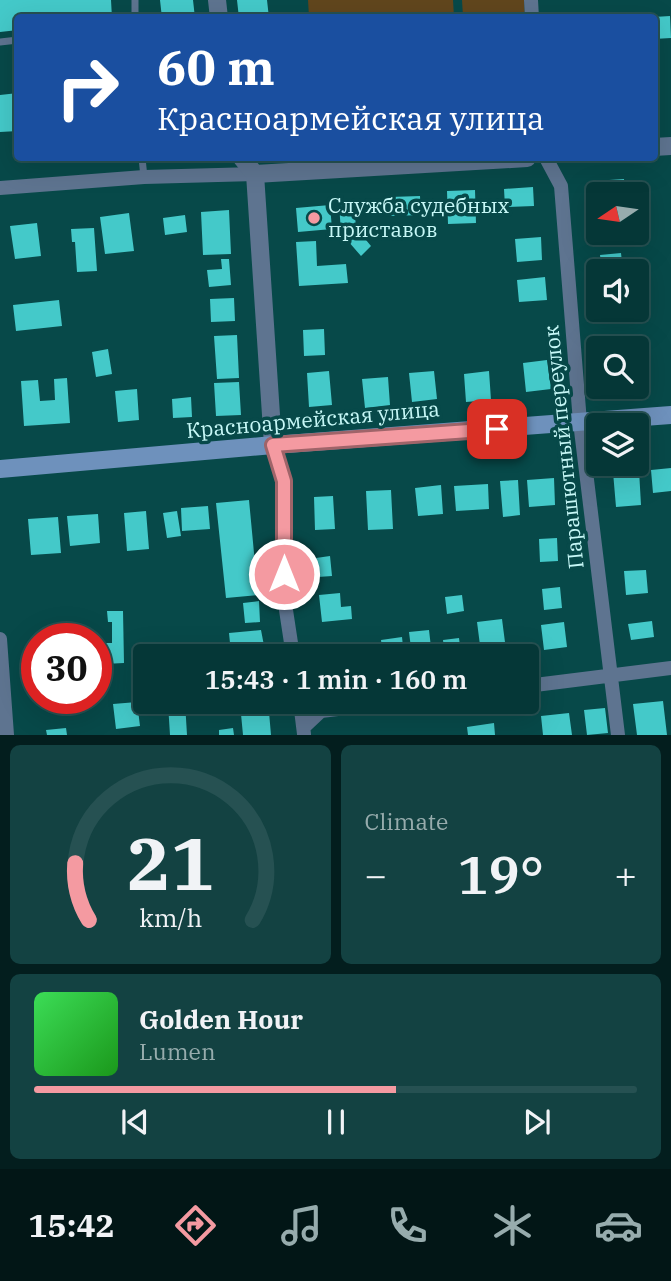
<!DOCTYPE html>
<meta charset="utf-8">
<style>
body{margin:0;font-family:"IBM Plex Serif",serif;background:#134242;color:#f1f3f6;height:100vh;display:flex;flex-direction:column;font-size:26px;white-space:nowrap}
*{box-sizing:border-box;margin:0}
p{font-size:23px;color:#97acad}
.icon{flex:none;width:38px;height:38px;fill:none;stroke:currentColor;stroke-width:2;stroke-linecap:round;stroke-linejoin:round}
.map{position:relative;height:735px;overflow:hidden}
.panel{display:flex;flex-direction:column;gap:10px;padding:10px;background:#031e1e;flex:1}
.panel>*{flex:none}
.guide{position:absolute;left:14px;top:14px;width:644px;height:147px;border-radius:7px;box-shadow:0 7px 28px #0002,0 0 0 2px #265152;background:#1a4fa0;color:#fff;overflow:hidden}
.needle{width:46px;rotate:257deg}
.fabs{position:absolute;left:586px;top:182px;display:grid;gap:14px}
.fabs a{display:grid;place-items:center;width:63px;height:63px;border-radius:7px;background:#053737;box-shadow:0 7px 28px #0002,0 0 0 2px #265152;font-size:35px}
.speed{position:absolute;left:21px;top:623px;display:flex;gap:14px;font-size:35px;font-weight:700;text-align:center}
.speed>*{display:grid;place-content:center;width:91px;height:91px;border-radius:50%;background:#053737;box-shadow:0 7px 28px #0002,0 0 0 2px #265152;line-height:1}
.speed .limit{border:10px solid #d22;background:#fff;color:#111}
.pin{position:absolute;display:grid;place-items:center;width:60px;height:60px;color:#fff;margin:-30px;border-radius:14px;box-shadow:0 4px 10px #0006}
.me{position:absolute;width:77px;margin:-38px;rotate:0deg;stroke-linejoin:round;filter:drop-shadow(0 0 5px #0008)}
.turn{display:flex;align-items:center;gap:24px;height:147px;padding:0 28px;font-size:32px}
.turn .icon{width:91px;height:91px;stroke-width:2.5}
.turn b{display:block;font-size:49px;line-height:60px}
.big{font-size:52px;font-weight:600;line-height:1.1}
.panel .widget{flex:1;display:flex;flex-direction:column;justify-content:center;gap:10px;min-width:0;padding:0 24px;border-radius:10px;background:#134242}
.panel .dial{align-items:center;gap:0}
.dial svg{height:182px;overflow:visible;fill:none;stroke:#265152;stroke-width:7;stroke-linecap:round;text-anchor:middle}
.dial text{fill:#f1f3f6;stroke:none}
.song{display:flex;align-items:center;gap:21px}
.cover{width:84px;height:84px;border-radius:10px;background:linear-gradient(135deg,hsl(130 70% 55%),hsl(120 70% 35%))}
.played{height:7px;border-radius:4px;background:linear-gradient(90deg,#f49aa1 60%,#265152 60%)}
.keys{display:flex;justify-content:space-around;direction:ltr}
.heat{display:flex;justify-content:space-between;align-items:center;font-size:38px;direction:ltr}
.panel .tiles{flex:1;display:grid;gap:10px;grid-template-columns:1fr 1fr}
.widget:last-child{grid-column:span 2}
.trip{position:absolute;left:133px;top:644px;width:406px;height:70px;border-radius:7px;background:#053737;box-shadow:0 7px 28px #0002,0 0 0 2px #265152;font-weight:600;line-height:70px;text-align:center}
.menu{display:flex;height:112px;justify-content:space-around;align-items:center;background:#021616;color:#97acad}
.menu .icon{width:49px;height:49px}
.menu .current{color:#f49aa1}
.menu b{font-size:32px;color:#f1f3f6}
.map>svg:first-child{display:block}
.green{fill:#61461d}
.building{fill:#44c9c9}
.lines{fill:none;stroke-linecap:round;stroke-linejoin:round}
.service{stroke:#5e7490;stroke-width:7}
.minor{stroke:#5e7490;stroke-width:14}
.tertiary{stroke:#5e7490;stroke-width:18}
.secondary{stroke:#6e91bc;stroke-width:18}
.route-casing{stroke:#9f6469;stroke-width:18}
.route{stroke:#f49aa1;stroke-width:12}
.poi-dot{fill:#f49aa1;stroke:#074949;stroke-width:2.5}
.labels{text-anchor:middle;stroke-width:7;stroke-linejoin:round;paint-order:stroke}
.poi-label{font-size:21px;fill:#c7f8f7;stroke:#074949;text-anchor:start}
.street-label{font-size:21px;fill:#c7f8f7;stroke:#074949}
</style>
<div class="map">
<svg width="671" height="735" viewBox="0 0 671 735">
<rect width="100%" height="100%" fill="#074949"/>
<path class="green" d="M308,0H453L454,17H309Z
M462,0H524L525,17H463Z"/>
<path class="building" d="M0,0H111L112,18H18V30L0,32Z
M160,0H193L195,18H162Z
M237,0H267L269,18H239Z
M670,16L671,38L654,39V17Z
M18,93V131L0,132V95Z
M624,179L625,194H598V214H597L594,181Z
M533,187L534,206L505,207L504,189Z
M475,190L476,223L448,224L447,191Z
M420,196L421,215L391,216L390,197Z
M354,202L356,228L371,246L361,256L341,233L339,203Z
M330,205L332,229L298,232L296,208Z
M229,210L231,254L203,255L201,212Z
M129,213L134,251L105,254L100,217Z
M185,215L187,232L165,235L163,218Z
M37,223L41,256L15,259L10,226Z
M94,228L97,271L77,272L75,242H72L71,229Z
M541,237L542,260L517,262L515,239Z
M316,241L317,266L346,264L348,283L299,286L296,242Z
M621,253L623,271H602L600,255Z
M221,259H229L231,285L209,287L207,270L222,269Z
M545,277L547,300L519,302L517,280Z
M234,298L235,321L211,322L210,299Z
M59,300L62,326L16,331L13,305Z
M324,329L325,355L304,356L303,330Z
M237,335L239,378L217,379L214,336Z
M108,349L112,374L96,377L92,352Z
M547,360L551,389L526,392L523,363Z
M329,371L332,405L309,407L307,373Z
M434,371L437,399L412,402L409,373Z
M489,371L491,400L466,402L464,374Z
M388,377L390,405L365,408L362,379Z
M67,378L70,423L24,426L21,381L38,380L40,401L55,400L54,379Z
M239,382L241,415L216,416L214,383Z
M137,389L139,420L118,422L115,391Z
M191,397L192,417L173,418L172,399Z
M671,468V491L653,493L651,470Z
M639,470L641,505L616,507L613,472Z
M554,478L555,505L529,507L527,480Z
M518,480L520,515L503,517L500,481Z
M488,484L489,509L456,511L454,486Z
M441,485L443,514L418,516L415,488Z
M391,490L393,529L368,530L366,491Z
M333,496L335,529L315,530L314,497Z
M249,500L258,595L226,598L216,503Z
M208,506L210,529L182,531L181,508Z
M146,511L149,549L127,551L124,513Z
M177,511L181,536L167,538L163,513Z
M98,514L100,543L70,546L67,516Z
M58,517L61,553L31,555L28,519Z
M557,538L558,561L540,562L539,539Z
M330,556L332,576L318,577L316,558Z
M646,570L648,593L626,595L624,571Z
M560,587L562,608L544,610L542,589Z
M340,593L341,607L351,606L352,619L322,622L319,595Z
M462,595L464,611L447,614L445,597Z
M259,601L260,622L245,623L243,603Z
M107,611H123L124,663L104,664L103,643H112V622H108Z
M502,619L506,650L481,653L477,622Z
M652,621L654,637L631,640L628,624Z
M564,622L567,647L544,650L541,625Z
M261,630L266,656H241L240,642L230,643L229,633Z
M429,630L432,656H412L409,632Z
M402,637L404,656H383L381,640Z
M459,638L461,654L445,656L443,640Z
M352,644L353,656H329L327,647Z
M139,666H145V687L141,688Z
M663,701L667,735H637L633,704Z
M137,702L140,726L116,729L113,704Z
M185,702L187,735H170L168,704Z
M605,708L608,733L587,735L584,710Z
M269,712L271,735H243L241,714Z
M569,713L572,735H543L541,716Z
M494,723L495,735H468L467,727Z
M66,728L67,735H47L46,730Z
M233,728L234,735H219V730Z"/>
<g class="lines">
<path class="service" d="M135,18V0
M0,42L18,40
M142,158L144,177"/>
<path class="minor" d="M531,0L532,18
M546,158L561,186L580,422L618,735
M0,188L144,177L255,174
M273,445L284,481V597L293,656
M0,639L7,735
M527,686L671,668
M300,702L304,734
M304,727L321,711L396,702"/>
<path class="tertiary" d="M217,0L219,18
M654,147L671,146
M242,158L255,174L273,445
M255,174L527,158"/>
<path class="secondary" d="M0,469L273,445L671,415"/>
</g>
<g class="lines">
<g class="route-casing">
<path id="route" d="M284,574V481L273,445L497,429"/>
</g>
<use href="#route" class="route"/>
</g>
<circle class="poi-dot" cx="314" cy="218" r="7"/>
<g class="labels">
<g class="poi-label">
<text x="328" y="213">Служба судебных<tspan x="328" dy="24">приставов</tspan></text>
</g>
<g class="street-label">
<text transform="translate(313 420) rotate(-5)" y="7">Красноармейская улица</text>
<text transform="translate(564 447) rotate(-96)" y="7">Парашютный переулок</text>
</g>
</g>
</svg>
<div class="fabs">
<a><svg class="needle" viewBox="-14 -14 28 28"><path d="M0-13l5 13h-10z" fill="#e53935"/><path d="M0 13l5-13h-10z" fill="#97acad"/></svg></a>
<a><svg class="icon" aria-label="sound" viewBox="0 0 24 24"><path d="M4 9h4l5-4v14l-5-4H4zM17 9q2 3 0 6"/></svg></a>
<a><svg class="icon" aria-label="search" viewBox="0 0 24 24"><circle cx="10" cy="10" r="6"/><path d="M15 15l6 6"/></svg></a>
<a><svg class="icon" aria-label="layers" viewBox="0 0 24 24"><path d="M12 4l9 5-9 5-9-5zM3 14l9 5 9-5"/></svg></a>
</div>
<div class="speed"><div class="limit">30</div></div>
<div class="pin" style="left:497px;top:429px;background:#d93025"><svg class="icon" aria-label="arrive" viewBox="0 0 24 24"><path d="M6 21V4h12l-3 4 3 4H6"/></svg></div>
<svg class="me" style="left:284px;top:574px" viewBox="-20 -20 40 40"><circle r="17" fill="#f49aa1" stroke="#fff" stroke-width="3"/><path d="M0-11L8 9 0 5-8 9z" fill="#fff"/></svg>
<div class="trip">15:43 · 1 min · 160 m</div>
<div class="guide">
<div class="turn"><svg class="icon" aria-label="right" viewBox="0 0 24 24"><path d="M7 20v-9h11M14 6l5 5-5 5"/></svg><div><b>60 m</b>Красноармейская улица</div></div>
</div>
</div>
<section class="panel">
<div class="tiles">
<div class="widget dial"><svg viewBox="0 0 100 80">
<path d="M14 69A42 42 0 1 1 86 69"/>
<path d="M14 69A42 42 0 0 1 8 44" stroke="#f49aa1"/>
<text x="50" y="56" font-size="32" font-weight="700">21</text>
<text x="50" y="72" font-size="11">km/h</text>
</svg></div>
<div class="widget"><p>Climate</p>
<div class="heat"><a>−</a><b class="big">19°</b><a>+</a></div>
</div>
<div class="widget">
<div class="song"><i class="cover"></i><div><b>Golden Hour</b><p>Lumen</p></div></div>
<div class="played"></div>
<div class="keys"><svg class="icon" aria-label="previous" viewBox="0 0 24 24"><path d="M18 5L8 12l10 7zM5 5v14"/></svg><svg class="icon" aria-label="pause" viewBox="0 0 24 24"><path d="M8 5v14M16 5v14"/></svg><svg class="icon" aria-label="next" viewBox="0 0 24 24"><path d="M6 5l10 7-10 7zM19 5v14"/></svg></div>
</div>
</div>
</section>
<nav class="menu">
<b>15:42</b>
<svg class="icon current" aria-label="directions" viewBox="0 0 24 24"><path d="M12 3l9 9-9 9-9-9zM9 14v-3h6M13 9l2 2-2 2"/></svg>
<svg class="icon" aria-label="music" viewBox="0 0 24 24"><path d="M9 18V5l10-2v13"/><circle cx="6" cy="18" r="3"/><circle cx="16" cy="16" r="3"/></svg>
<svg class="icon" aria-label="phone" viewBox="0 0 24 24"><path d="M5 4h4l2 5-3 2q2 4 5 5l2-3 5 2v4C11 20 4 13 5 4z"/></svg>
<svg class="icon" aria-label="climate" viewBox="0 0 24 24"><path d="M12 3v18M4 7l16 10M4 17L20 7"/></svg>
<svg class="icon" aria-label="car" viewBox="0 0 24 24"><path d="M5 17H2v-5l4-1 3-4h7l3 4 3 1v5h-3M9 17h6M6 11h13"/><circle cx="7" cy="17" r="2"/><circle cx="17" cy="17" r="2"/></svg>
</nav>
